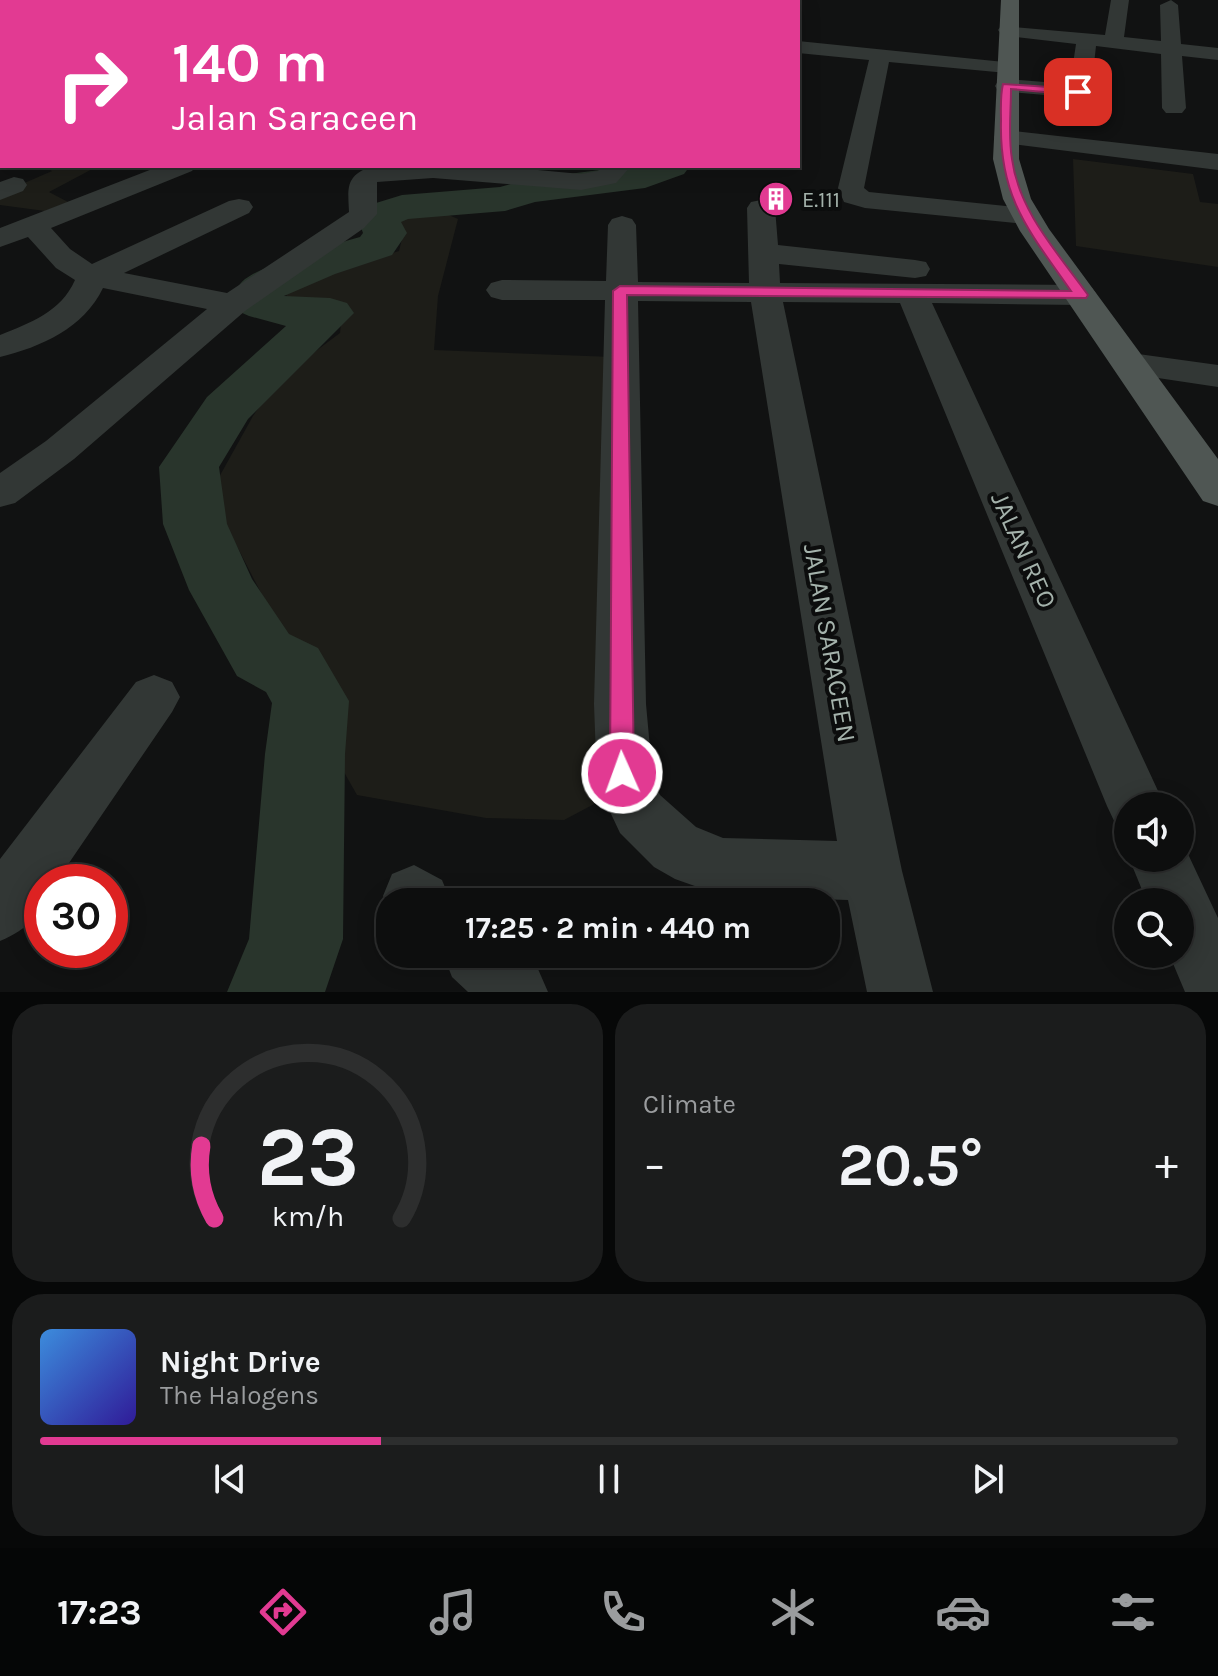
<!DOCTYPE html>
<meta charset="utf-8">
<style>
body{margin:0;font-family:Karla,sans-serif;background:#1b1c1c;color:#f1f3f6;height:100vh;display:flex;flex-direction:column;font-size:30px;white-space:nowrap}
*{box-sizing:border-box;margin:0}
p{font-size:26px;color:#9a9c9e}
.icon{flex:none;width:44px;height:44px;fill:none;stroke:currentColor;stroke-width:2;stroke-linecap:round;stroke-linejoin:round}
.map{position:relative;height:992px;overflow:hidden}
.side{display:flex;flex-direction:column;gap:12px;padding:12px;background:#070808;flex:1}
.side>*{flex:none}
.banner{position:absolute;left:0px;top:0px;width:800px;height:168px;box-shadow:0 4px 20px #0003,0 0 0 2px #2d2e2e;background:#e23a92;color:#fff;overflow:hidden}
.tools{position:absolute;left:1114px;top:792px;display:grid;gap:16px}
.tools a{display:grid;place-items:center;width:80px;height:80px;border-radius:50%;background:#0d0e0e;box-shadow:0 4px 20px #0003,0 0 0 2px #2d2e2e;font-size:40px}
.speed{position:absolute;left:24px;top:864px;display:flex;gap:16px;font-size:40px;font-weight:700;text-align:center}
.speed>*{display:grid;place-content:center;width:104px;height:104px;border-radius:50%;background:#0d0e0e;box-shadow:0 4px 20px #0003,0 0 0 2px #2d2e2e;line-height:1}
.speed .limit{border:12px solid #d22;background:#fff;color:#111}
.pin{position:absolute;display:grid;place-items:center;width:68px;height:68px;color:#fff;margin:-34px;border-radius:16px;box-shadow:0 4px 12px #0006}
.me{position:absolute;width:88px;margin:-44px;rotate:358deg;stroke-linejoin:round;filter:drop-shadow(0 0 6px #0008)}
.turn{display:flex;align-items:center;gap:28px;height:168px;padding:0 40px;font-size:36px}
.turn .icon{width:104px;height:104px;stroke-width:2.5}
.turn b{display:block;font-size:56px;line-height:68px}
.big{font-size:60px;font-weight:700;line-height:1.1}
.side .tile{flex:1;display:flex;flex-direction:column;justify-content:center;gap:12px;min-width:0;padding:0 28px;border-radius:32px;background:#1b1c1c}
.side .dial{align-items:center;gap:0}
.dial svg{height:208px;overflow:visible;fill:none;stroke:#2d2e2e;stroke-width:7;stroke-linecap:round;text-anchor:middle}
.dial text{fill:#f1f3f6;stroke:none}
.song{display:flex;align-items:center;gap:24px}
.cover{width:96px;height:96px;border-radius:12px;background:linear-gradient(135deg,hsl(210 70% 55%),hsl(250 70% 35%))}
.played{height:8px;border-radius:4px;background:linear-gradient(90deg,#e23a92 30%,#2d2e2e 30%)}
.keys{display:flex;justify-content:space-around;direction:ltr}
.heat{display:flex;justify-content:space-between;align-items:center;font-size:44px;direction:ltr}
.side .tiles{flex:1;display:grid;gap:12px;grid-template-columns:1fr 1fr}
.tile:last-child{grid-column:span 2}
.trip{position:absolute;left:376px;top:888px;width:464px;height:80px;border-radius:32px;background:#0d0e0e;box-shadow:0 4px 20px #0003,0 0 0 2px #2d2e2e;font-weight:700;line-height:80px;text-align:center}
.menu{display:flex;height:128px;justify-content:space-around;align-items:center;background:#050606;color:#9a9c9e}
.menu .icon{width:56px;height:56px}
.menu .current{color:#e23a92}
.menu b{font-size:36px;color:#f1f3f6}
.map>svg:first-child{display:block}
.green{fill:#1d1d18}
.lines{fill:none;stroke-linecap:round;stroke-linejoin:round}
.river{fill:#29352c;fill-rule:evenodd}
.minor{fill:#323735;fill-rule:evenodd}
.major{fill:#4f5653;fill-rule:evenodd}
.route{fill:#e23a92;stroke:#93265f;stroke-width:2}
.labels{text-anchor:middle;stroke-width:8;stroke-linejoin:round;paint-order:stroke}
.far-poi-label{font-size:22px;fill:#a4b2ab;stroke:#0c0d0d;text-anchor:start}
.street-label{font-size:26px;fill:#a4b2ab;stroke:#0c0d0d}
</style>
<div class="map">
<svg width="1218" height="992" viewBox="0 0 1218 992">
<rect width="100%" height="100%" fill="#111212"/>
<path class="green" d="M1073,159L1193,174L1200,202L1218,204V267L1076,246Z
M42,166H98L49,192L68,202L45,211L0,205V185L13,188L52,171Z
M442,212L458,219L438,296L434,350L613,357L615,666L598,802L564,820L486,818L357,795L340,765L334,721L274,618L227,527L213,488L253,416L281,377L340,333L342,314H311L284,304L288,290L314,277L399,251L402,239L392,224L409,216Z"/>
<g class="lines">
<path class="river" d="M632,166H690L684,174L645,188L535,202L505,211L408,219L401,222L407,233L392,255L335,274L284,296L330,298L347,303L354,313L248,419L219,467L227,524L252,579L289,634L318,648L349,701L345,754L343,939L325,992H227L249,939L265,754L272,703L266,692L237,676L189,590L163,524L159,467L207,397L286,326L249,316L240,312L233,302C235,294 237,285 245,279C269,262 330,246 360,237L363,233L357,216L363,207L402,195L500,187L528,179Z"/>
<path class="minor" d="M56,0H74V2H56Z
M145,0H167L144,2Z
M191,0H213L190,2Z
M416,0H436L415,2Z
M452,0H472L473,2H454Z
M503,0H522L502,2Z
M630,0H669L670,2H632Z
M1111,0H1129L1124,37L1161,41L1160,5L1171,0L1178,5L1181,44L1218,48V60L1182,56L1186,108L1182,113H1166L1162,108L1161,54L1096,46L1091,91L1080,98L998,91L995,86L998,81L1006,79L1070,84L1076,44L1008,36L1001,34L998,30L1001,26L1105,35Z
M798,41L1014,63L1018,67L1007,73L889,62L864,188L869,192L1025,208L1035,210L1039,216L1035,222L1025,224L865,208L844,202L838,188L869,60L798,53Z
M0,52H2V64H0Z
M2,106V121H0V107Z
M1006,130L1218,154V170L997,142L994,137L997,132Z
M160,166H196L192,171L51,228L70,249L92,264L229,201L239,199L249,201L253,207L249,213L124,273L227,293L349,212C348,189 345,176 370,167L493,166L581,174L598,171L603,166H631L616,183L581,190L433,178L377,182V214L364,228L245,311L74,459L15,503L0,507V473L46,441L207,309L103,288C84,328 41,347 0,357V335C30,323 61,312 75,280L56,268L28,237L0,247V228Z
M14,177L23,179L27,185L23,191L0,200V182Z
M761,200L771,202L775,208L778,245L915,260L926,262L930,269L926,276L915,278L779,264L780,283L1081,285L1092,288L1097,295L1092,302L1081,305L932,303L1165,806H1128V829L1116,825L1107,806L900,303L783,302L902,871L933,992H867L848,900L723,896L675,879L654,867L620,833L597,784L594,704L605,300H502L491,297L486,290L491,283L502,280L606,281L608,225L612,219L622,216L632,219L636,225L638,282L749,283L747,208L751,202ZM638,301L751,302L837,841L723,838L696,827L660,795L653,781L646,704Z
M1131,353L1218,365V387L1118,372L1113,364L1118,356Z
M154,675L172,682L180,697L172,712L56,882H42C42,914 29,929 0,941V859L136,682Z
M1180,837L1218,918V992H1185L1169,954H1180V902H1147L1129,858H1180Z
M414,865L442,880L451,902H390V912L383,896L392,874Z
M443,954H523L538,969L548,992H468L452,977Z"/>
<path class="major" d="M1001,0H1019V159L1031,199L1049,229L1218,459V506L1203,501L1020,231L1003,199L993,159Z"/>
</g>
<path class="route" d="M1003,84L1078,89L1083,92L1078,95L1011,89C1011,112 1008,136 1012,159C1019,212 1058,253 1088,295L1086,298L627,295L634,773L631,780L622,784L614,780L610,773L613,291L620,286L1071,291C1029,231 999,198 1001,121C1001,109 1000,96 1003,84Z"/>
<defs>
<g id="building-disc" transform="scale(1.8)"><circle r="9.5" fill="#e23a92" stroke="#0c0d0d"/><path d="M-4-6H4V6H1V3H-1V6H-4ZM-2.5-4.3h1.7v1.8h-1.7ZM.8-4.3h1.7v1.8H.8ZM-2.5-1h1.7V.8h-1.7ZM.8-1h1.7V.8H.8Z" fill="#fff"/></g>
</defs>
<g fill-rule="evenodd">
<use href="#building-disc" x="776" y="199"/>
</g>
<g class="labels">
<g class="far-poi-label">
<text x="802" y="207">E.111</text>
</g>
<g class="street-label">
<text transform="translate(1024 550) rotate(66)" y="9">JALAN REO</text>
<text transform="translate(830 643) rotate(80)" y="9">JALAN SARACEEN</text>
</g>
</g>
</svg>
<div class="tools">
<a><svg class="icon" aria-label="sound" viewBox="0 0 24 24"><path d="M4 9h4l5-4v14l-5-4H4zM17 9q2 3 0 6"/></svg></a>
<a><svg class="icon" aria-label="search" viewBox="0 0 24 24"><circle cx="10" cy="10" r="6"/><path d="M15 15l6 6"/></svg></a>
</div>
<div class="speed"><div class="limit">30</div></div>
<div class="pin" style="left:1078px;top:92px;background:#d93025"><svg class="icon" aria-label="arrive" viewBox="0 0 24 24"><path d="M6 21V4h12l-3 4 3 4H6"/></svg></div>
<svg class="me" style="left:622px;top:773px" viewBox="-20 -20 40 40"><circle r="17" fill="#e23a92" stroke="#fff" stroke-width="3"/><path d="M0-11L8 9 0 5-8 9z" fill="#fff"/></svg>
<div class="trip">17:25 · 2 min · 440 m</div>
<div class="banner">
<div class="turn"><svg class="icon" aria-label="right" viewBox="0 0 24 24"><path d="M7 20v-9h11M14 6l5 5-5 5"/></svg><div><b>140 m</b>Jalan Saraceen</div></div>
</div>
</div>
<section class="side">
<div class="tiles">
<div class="tile dial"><svg viewBox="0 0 100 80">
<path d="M14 69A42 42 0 1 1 86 69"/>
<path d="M14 69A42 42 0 0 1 9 41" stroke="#e23a92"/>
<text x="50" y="56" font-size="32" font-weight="700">23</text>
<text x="50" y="72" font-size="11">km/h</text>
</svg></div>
<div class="tile"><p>Climate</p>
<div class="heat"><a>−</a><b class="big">20.5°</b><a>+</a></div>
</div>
<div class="tile">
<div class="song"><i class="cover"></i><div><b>Night Drive</b><p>The Halogens</p></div></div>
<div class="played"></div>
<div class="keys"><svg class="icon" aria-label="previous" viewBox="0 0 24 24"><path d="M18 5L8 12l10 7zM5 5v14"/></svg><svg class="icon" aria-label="pause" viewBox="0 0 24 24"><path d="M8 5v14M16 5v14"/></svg><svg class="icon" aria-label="next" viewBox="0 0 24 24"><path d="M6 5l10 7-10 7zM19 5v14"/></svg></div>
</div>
</div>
</section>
<nav class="menu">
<b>17:23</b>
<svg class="icon current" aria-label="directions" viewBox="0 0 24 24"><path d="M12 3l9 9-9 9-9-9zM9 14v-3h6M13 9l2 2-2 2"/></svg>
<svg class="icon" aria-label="music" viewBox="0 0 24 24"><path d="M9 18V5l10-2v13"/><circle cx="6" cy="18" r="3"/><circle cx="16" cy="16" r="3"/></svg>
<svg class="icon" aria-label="phone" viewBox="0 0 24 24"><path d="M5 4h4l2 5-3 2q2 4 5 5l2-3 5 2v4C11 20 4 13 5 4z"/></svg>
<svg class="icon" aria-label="climate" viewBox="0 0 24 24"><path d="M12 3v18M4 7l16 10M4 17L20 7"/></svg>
<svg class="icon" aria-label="car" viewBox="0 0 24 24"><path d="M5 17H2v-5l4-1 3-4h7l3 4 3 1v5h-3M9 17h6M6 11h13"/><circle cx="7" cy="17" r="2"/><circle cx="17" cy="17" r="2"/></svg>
<svg class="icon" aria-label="filters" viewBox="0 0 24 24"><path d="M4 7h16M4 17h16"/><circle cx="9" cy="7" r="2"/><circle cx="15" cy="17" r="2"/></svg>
</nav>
